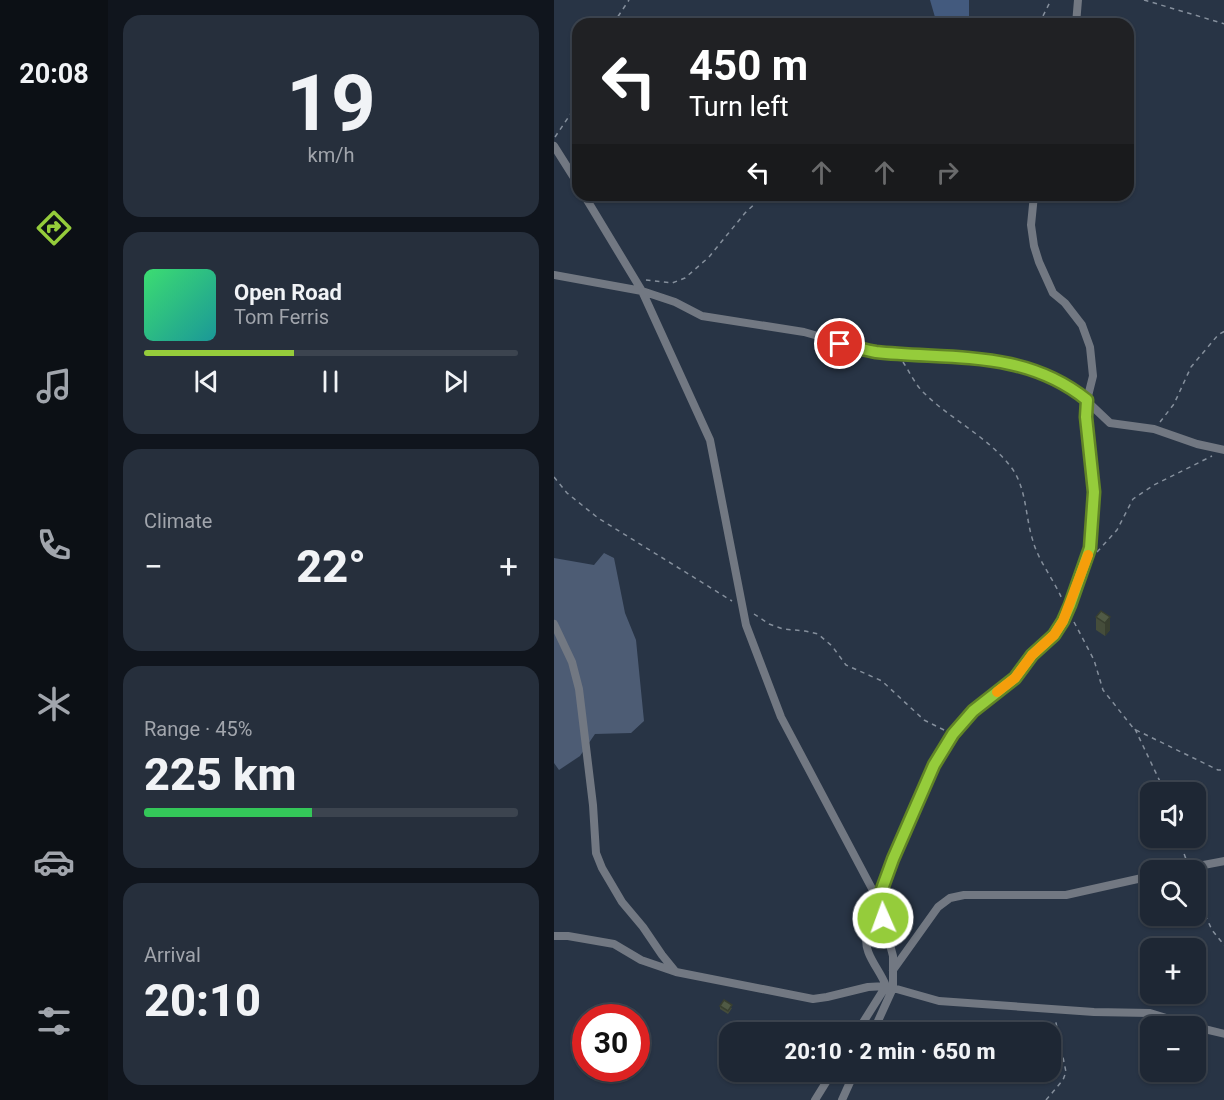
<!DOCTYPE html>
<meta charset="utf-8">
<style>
body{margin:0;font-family:Roboto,sans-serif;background:#262f3c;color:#f1f3f6;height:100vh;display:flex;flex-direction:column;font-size:22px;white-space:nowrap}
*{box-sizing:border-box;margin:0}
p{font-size:20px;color:#a1a5ac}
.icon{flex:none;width:33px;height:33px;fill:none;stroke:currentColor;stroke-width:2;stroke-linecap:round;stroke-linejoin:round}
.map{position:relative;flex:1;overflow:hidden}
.details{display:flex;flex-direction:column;gap:15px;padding:15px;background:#10151d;width:446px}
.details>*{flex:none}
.top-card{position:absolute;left:18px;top:18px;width:562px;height:183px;border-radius:18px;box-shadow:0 2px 4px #0004,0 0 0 2px #3c444f;background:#202124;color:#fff;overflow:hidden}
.buttons{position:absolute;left:586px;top:782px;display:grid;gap:12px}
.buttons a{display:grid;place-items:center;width:66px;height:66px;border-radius:12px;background:#1e2734;box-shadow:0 2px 4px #0004,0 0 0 2px #3c444f;font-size:30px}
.speed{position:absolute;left:18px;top:1004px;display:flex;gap:12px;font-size:30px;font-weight:700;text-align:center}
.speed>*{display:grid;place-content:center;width:78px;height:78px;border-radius:50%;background:#1e2734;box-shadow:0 2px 4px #0004,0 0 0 2px #3c444f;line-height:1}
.speed .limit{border:9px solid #d22;background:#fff;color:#111}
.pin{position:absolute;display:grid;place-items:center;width:51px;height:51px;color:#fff;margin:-26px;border:3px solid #fff;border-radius:50%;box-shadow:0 2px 6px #0007}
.me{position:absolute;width:66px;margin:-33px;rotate:358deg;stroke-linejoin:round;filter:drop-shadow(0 0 4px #0008)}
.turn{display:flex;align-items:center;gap:21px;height:126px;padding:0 18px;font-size:27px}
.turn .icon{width:78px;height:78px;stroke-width:2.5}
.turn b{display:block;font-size:42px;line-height:51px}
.lanes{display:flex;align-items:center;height:57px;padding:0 18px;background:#0003;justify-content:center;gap:30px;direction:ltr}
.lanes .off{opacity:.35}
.big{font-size:45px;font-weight:800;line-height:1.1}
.details .widget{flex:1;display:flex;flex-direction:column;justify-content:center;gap:9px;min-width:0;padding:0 21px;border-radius:18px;background:#262f3c}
.details .dial{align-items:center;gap:0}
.dial b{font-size:78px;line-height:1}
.song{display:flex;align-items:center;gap:18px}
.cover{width:72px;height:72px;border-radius:9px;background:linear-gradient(135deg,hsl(140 70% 55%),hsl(180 70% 35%))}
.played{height:6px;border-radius:3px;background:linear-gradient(90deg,#95cc3b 40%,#3c444f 40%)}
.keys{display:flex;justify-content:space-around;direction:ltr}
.heat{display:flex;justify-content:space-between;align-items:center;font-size:33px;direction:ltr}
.charge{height:9px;border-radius:4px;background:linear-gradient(90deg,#34c759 45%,#3c444f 0)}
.trip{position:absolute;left:165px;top:1022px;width:342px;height:60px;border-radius:18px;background:#1e2734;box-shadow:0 2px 4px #0004,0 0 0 2px #3c444f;font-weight:800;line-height:60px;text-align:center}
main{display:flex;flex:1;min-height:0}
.tab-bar{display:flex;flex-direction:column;width:108px;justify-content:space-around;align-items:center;background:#0c1015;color:#a1a5ac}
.tab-bar .icon{width:42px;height:42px}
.tab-bar .selected{color:#95cc3b}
.tab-bar b{font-size:27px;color:#f1f3f6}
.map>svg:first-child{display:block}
.green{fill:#4d5c74}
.forest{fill:#435a7e}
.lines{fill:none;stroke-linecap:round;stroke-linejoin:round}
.path{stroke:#858f9c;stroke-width:1.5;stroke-dasharray:4.5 4.5;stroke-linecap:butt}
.minor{stroke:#727882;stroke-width:8}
.wall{fill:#454d3b}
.shaded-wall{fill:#383f30}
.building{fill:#505a45;stroke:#383f30;stroke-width:1.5}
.route-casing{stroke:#618526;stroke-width:15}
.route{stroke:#95cc3b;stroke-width:10}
.slow{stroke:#f59e0b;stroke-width:10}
</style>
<main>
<nav class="tab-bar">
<b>20:08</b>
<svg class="icon selected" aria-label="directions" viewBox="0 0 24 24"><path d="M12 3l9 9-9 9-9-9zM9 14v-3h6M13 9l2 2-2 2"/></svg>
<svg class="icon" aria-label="music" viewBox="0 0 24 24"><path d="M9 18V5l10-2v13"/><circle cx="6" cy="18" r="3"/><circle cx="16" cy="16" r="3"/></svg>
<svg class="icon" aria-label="phone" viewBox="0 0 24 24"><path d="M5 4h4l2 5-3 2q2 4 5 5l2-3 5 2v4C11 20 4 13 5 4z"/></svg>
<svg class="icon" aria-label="climate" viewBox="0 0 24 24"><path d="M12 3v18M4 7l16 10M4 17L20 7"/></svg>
<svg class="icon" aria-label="car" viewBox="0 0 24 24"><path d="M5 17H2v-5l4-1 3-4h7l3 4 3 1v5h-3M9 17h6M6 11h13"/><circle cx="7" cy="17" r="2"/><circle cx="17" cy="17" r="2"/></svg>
<svg class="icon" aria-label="filters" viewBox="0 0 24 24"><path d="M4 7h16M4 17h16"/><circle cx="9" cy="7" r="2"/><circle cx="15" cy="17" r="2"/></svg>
</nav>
<section class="details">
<div class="widget dial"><b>19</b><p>km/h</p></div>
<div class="widget">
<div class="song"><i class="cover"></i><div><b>Open Road</b><p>Tom Ferris</p></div></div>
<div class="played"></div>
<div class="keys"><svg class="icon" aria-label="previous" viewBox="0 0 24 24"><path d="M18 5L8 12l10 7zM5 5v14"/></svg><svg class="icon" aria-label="pause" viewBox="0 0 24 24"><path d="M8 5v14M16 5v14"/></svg><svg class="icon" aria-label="next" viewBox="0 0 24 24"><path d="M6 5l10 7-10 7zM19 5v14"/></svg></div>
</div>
<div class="widget"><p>Climate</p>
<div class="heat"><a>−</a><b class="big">22°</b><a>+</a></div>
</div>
<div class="widget"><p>Range · 45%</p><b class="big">225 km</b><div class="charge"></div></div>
<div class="widget"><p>Arrival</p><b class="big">20:10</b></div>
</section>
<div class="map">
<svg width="671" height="1100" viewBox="0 0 671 1100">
<rect width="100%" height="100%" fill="#283445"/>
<path class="green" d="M50,553L60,558L71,613L82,640L90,721L77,733L41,734L26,756L5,770L0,763V558L40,565Z"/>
<path class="forest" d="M376,0H415V24H383Z"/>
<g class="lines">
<path class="path" d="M590,0L671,24
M59,24L75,0
M485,24L497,0
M1,137L24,103
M92,280L118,283L131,278L155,257L191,213L210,195
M349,362C355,371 361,384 369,392C396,419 433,436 457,467C473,488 471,517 479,541C484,560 500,580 508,599
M606,422L620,404L637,367L664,335L671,331
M0,477L13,493L44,518L178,601
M543,552L563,530L579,499L600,485L658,456
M200,614L215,624L229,629L251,631L264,634L278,646L292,665L328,681L370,720L392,731
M520,622L540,660L549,690L580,729L664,770H671
M581,729L611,792
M624,837L632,859
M642,881L652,903V917L658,930L671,946
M492,1100L509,1080L512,1072L501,1018"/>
<path class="minor" d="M522,24L524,0
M0,146L24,184
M30,195L88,291L156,440L192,625L227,717L324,900L339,956V988L319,1032
M0,275L88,291L121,302L148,316L250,332L320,352L424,357L454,362L518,387L556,423L600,429L643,444L671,450
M0,624L18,662L25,689L39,805L42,853L48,868L68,902L89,927L108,955L121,971
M623,870L671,861
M0,936H14L60,944L87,960L122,972L259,999L273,997L314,987L332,986L385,1001L540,1012L596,1013L638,1026
M339,970L384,907L396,898L410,895H512L597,876
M642,1027L671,1034
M303,1032L332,986C326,969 308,953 313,934L339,859L380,764L399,734L419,711L461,678L478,655L500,635L509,621L516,605L535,548L540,492L532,417L533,400L539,376L536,347L528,325L511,303L499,293L485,262L480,246L477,225L480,195
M261,1100L279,1071
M288,1100L301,1071"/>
</g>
<path class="wall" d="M547,611L556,630L551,636L542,630V617Z
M166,1006L178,1008L174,1014L166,1009Z"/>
<path class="shaded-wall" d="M556,617V630L551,636V623Z"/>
<path class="building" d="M547,611L556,617L551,623L542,617Z
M170,1000L178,1005L174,1011L166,1006Z"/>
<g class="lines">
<g class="route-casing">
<path id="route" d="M286,344C298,346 310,350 322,352C397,360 470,349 533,400L532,417L540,492L536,548L516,605L509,621L500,635L478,655L461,678L419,711L399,734L380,765L339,859L324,900L329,918"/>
</g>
<use href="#route" class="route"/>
<path class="slow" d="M443,692L461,678L478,655L500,635L509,621L534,555"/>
</g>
</svg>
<div class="buttons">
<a><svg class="icon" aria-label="sound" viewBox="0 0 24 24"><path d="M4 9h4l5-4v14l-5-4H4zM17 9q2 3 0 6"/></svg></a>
<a><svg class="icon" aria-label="search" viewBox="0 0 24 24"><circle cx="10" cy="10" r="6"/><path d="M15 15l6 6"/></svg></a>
<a>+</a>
<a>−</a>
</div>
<div class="speed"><div class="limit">30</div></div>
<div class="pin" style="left:286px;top:344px;background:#d93025"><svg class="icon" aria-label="arrive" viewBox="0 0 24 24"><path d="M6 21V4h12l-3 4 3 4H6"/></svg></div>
<svg class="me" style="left:329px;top:918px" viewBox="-20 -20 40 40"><circle r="17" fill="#95cc3b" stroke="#fff" stroke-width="3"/><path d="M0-11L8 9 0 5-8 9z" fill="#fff"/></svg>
<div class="trip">20:10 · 2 min · 650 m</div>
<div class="top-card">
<div class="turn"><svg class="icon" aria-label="left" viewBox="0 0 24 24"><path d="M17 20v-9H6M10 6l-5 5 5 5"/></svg><div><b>450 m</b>Turn left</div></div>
<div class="lanes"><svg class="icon" aria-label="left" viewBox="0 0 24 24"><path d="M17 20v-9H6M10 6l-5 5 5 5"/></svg><svg class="icon off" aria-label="ahead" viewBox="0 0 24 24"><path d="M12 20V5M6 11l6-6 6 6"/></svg><svg class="icon off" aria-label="ahead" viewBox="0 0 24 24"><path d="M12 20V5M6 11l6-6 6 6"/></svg><svg class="icon off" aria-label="right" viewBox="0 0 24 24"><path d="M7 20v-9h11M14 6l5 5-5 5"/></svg></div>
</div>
</div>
</main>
